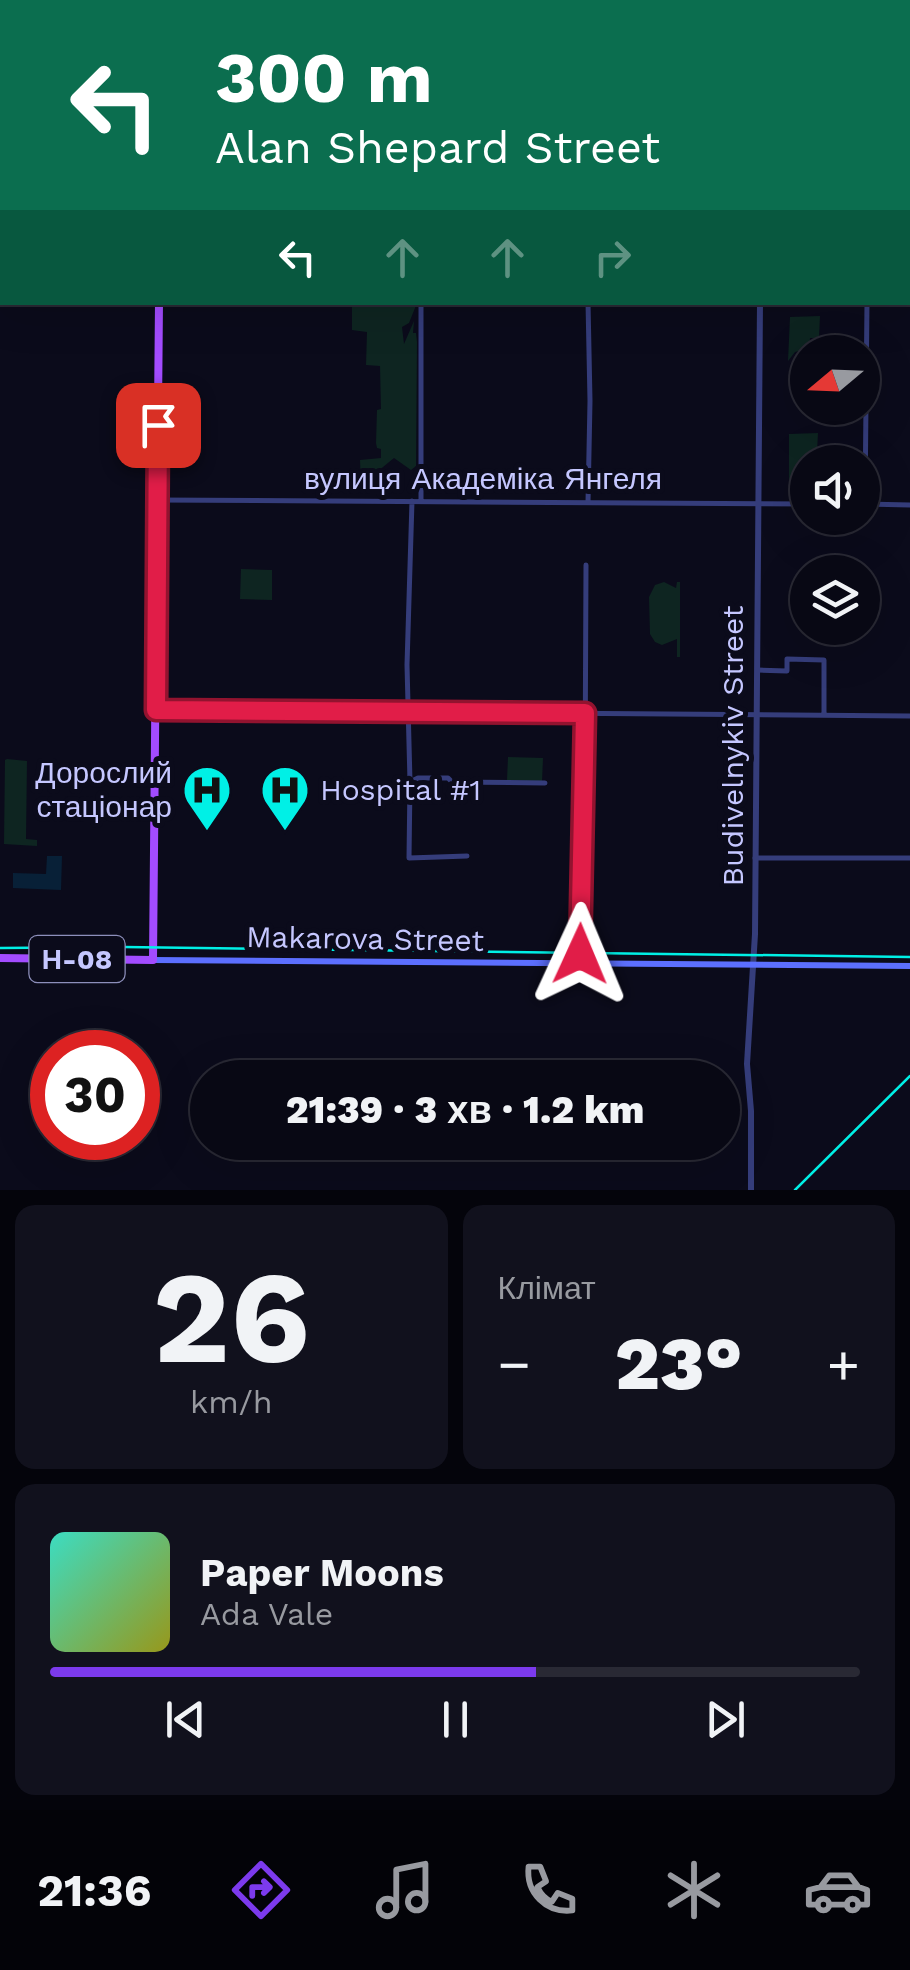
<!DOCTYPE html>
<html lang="uk">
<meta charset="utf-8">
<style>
body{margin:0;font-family:"Work Sans",sans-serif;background:#11111d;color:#f1f3f6;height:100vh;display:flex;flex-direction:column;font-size:38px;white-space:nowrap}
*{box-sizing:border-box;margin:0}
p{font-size:32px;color:#989aa0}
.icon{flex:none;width:55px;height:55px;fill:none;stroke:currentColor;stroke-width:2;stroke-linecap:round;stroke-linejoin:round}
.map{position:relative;height:1190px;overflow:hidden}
.sheet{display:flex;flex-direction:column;gap:15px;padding:15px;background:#04040b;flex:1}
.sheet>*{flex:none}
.guide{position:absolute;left:0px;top:0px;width:910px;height:305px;box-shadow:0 10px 40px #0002,0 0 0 2px #292934;background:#0b6e4f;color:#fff;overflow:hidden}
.needle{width:65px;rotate:251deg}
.fabs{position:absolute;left:790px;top:335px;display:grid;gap:20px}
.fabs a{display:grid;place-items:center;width:90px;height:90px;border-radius:50%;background:#080814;box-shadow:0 10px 40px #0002,0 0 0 2px #292934;font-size:50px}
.speed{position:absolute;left:30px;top:1030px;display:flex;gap:20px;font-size:50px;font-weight:700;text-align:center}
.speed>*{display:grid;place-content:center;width:130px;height:130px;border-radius:50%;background:#080814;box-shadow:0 10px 40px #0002,0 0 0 2px #292934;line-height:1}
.speed .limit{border:15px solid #d22;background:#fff;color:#111}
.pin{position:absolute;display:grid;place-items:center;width:85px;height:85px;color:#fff;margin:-42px;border-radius:20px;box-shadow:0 5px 15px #0006}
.me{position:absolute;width:110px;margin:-55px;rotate:1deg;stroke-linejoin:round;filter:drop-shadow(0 0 8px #0008)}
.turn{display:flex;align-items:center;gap:35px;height:210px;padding:0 50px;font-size:45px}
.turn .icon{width:130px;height:130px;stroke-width:2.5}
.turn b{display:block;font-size:70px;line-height:85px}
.lanes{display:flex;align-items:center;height:95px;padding:0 50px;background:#0003;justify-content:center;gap:50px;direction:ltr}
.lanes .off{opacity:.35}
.big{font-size:75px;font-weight:800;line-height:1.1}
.sheet .card{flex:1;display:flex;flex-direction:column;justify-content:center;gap:15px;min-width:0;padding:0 35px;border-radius:20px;background:#11111d}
.sheet .dial{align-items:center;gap:0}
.dial b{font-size:130px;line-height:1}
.song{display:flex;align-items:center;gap:30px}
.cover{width:120px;height:120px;border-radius:15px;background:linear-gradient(135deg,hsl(170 70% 55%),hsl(60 70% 35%))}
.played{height:10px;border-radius:5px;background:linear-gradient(90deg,#7c3aed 60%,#292934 60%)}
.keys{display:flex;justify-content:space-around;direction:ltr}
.heat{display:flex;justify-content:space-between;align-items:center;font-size:55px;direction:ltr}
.sheet .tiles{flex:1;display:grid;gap:15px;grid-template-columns:1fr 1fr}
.card:last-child{grid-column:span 2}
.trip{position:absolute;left:190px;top:1060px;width:550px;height:100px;border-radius:50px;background:#080814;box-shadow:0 10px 40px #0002,0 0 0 2px #292934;font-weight:800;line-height:100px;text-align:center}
.tab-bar{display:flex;height:160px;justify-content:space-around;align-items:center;background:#030308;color:#989aa0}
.tab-bar .icon{width:70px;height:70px}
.tab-bar .active{color:#7c3aed}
.tab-bar b{font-size:45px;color:#f1f3f6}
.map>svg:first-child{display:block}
.green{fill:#0e2521}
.water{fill:#082037}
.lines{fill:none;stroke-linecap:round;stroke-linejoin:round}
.minor{stroke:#353d7b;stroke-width:5}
.tertiary{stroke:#353d7b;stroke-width:6}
.secondary{stroke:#5c6fff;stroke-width:6}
.primary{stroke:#a34cff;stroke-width:8}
.tram{stroke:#00f0e6;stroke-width:2.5}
.rail-casing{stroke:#00f0e6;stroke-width:6}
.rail{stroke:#0b0b1b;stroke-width:2.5;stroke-dasharray:8;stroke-linecap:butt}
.route-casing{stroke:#92132f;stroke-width:25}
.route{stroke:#e11d48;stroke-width:18}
.labels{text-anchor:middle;stroke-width:10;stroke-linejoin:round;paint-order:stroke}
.shield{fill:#0b0b1b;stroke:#8d8fbb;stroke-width:2.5}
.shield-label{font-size:28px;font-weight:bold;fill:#c5c7ff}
.street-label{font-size:30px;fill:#c5c7ff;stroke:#0b0b1b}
.poi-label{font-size:30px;fill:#c5c7ff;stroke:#0b0b1b;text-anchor:end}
</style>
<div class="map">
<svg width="910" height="1190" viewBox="0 0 910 1190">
<rect width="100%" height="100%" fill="#0b0b1b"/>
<path class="green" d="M352,303H417L409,323L402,327L404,344L414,321L413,333H416L417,342L416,466L411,470L394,458L361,485L360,460L381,458V449L377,448L376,443L377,410L381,409L380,366L366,365L367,332L352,330Z
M820,316L819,338H810L809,348L795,352L788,361L790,317Z
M818,433L817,452L807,453L806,477H799L789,487V434Z
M241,569L272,570V600L240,599Z
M664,582L676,588L677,582H680V657H677V639L662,645L655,642L650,634L649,597L655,585Z
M508,757L543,758L542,782L507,780Z
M7,759L27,761L26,839L37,840V846L4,844L5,760Z"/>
<path class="water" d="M47,856H62L61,890L13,888V873L46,874Z"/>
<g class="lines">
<path class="minor" d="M908,290H910
M421,302V501
M588,302L590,401L588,502
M157,500L808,504
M412,501L407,665L410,782L409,858L467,856
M865,504L867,302
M865,504L910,505
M758,670L787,671V659L824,660V715
M156,710L910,716
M410,782L418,778H448L452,782L545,783
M755,858H910
M580,964L585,785L586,565"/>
<path class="tertiary" d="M891,0L892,2
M908,52L910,59
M751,1190V1111L747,1064L755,934L760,302"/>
<path class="secondary" d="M163,2V0
M908,90L910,91
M908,103L910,104
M153,960L910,966"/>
<path class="primary" d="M0,13H2
M0,27H2
M0,265H2
M0,295H2
M0,958L153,960L159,302"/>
<path class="tram" d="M0,19H2
M908,95L910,96
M0,948L124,947L910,957
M795,1190L910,1076"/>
<g class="rail-casing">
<path id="rail" d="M730,0H767"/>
</g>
<use href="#rail" class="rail"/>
</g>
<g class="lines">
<g class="route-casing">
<path id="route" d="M158,425L156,710L585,713L580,954"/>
</g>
<use href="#route" class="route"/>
</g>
<defs>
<g id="hospital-pin" transform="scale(2.5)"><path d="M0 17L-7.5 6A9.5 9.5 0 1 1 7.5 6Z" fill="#00f0e6" stroke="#0b0b1b"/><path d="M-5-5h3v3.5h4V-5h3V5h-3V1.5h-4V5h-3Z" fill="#111"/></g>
</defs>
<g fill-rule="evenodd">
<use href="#hospital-pin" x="207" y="790"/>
<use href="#hospital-pin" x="285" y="790"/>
</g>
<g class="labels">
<rect class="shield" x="29.5" y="936" width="95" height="46" rx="8"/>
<g class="shield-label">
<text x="77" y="969">Н-08</text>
</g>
<g class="street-label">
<text x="483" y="489">вулиця Академіка Янгеля</text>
<text transform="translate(733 746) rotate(-90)" y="10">Budivelnykiv Street</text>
<text transform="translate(365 939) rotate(1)" y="10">Makarova Street</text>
</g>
<g class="poi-label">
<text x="172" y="783">Дорослий<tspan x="172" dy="34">стаціонар</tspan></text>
<text x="320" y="800" text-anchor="start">Hospital #1</text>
</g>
</g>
</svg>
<div class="fabs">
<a><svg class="needle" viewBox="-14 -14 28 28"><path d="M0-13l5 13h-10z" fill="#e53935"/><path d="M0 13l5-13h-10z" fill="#989aa0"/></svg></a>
<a><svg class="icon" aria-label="sound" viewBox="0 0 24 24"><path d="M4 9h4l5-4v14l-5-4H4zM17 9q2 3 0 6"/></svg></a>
<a><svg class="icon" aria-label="layers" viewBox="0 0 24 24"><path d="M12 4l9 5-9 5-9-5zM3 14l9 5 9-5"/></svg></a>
</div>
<div class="speed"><div class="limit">30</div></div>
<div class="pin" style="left:158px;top:425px;background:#d93025"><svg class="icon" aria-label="arrive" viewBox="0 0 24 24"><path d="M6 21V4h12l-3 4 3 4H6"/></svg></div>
<svg class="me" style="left:580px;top:954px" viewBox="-20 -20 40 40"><path d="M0-17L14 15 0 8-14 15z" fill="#e11d48" stroke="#fff" stroke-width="4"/></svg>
<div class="trip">21:39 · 3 хв · 1.2 km</div>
<div class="guide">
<div class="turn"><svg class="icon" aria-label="left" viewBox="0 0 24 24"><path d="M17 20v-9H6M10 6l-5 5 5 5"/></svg><div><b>300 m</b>Alan Shepard Street</div></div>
<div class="lanes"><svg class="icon" aria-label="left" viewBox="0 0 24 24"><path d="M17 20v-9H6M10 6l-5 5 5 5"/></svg><svg class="icon off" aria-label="ahead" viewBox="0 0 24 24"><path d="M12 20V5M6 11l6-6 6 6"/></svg><svg class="icon off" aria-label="ahead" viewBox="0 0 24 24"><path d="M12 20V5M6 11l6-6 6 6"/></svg><svg class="icon off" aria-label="right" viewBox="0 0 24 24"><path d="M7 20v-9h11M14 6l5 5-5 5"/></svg></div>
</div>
</div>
<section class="sheet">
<div class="tiles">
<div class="card dial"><b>26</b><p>km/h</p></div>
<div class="card"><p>Клімат</p>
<div class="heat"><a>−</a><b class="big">23°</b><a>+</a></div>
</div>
<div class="card">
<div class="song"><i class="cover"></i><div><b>Paper Moons</b><p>Ada Vale</p></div></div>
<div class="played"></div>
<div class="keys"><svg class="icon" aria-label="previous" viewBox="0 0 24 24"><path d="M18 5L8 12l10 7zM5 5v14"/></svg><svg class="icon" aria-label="pause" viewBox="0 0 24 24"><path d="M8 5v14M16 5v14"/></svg><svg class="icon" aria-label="next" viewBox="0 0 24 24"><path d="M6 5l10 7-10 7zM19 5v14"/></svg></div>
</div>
</div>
</section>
<nav class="tab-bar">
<b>21:36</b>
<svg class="icon active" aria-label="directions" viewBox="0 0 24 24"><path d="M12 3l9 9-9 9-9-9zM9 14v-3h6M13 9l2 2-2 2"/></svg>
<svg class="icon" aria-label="music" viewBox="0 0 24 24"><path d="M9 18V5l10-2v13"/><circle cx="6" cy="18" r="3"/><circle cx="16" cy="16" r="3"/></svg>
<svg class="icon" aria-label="phone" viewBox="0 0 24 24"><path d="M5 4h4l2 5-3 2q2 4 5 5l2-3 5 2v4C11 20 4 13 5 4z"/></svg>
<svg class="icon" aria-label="climate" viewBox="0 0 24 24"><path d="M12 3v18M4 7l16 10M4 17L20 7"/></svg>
<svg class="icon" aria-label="car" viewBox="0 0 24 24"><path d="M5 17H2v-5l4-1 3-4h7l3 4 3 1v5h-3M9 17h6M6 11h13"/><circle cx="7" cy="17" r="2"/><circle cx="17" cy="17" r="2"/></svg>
</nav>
